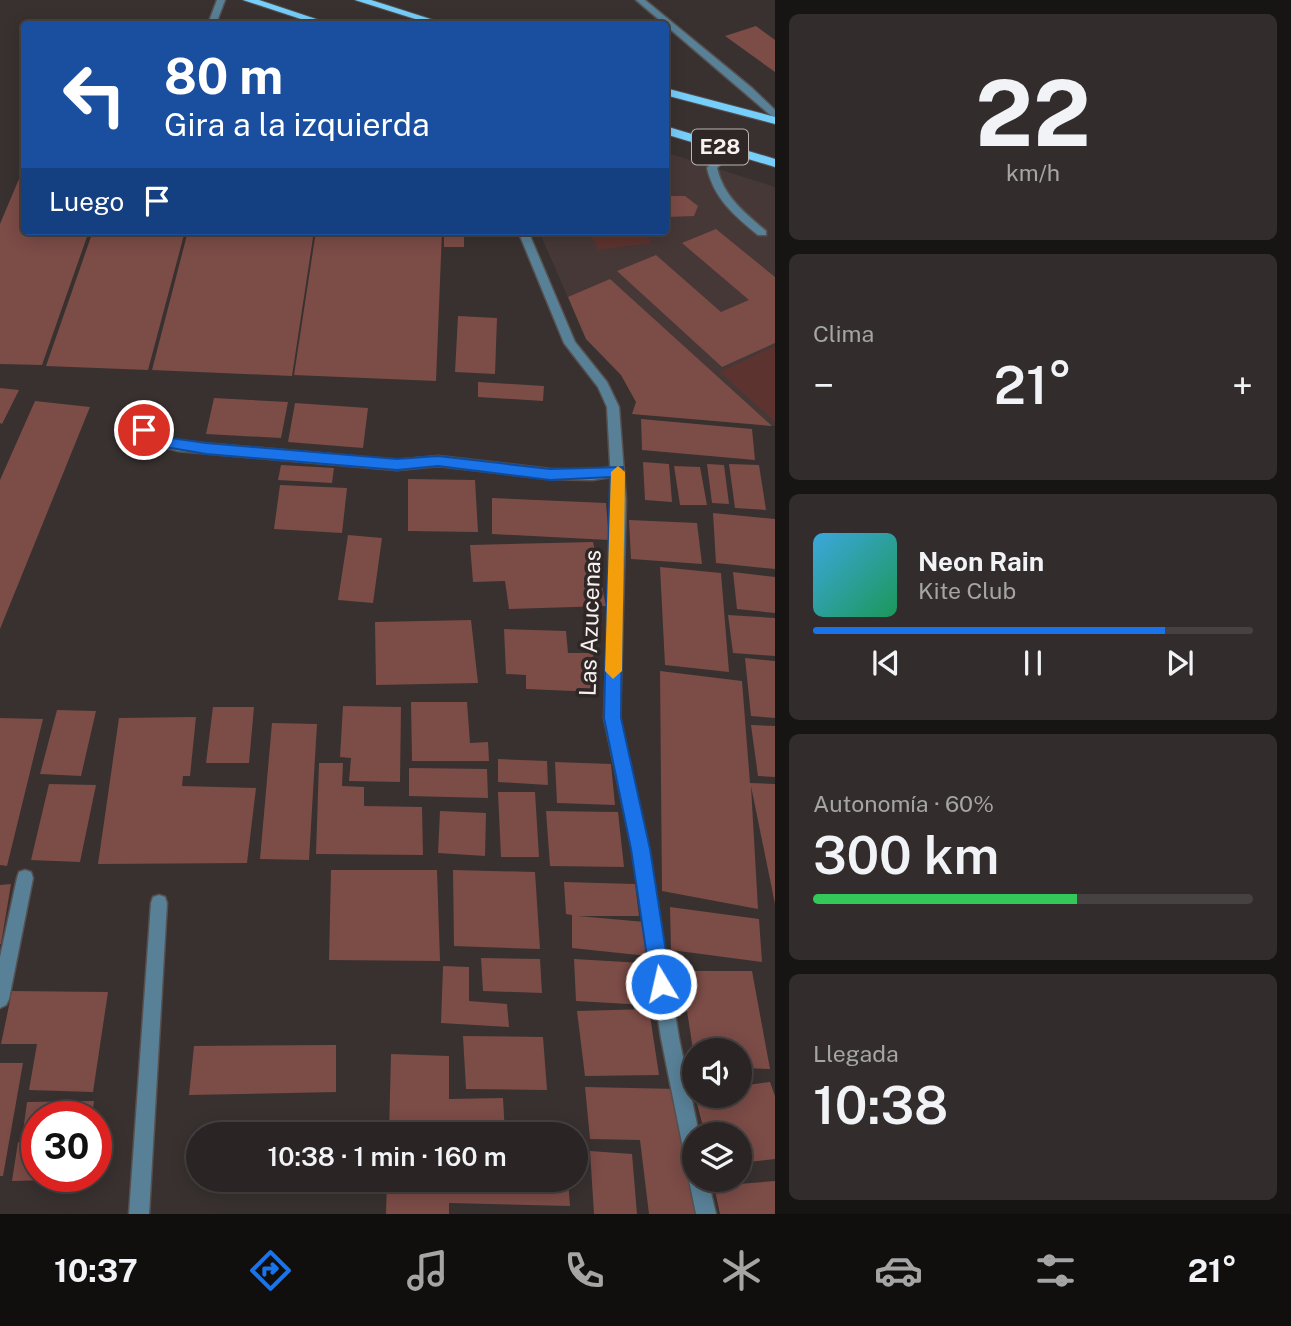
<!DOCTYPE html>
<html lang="es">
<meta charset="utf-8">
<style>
body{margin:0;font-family:"Public Sans",sans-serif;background:#322d2c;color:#f1f3f6;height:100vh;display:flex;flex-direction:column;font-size:26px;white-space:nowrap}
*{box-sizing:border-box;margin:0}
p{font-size:23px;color:#a5a5a6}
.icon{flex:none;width:38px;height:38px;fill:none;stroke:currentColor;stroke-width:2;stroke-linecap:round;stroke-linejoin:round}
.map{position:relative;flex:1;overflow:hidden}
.details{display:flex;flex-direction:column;gap:14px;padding:14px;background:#171414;width:516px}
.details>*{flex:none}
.top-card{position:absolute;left:21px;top:21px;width:648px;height:214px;border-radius:7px;box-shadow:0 4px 18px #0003,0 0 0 2px #464241;background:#1a4fa0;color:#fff;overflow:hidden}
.fabs{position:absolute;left:682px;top:1038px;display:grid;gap:14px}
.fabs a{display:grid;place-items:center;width:70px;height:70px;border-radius:50%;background:#2a2524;box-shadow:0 4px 18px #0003,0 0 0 2px #464241;font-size:35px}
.speed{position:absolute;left:21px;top:1101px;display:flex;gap:14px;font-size:35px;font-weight:700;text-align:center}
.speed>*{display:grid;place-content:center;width:91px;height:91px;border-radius:50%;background:#2a2524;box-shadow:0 4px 18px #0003,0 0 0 2px #464241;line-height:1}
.speed .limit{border:10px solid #d22;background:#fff;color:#111}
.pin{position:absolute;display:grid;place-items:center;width:60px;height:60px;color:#fff;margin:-30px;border:4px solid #fff;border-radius:50%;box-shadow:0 2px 7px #0007}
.me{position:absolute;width:77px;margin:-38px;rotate:351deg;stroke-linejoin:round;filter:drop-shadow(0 0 5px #0008)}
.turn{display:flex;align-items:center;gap:24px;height:147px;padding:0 28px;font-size:32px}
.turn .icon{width:91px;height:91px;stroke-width:2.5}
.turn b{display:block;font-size:49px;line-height:60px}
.then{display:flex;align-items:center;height:66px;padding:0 28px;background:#0003;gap:14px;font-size:26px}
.big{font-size:52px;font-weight:600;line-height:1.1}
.details .card{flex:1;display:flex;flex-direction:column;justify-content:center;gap:10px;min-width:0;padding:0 24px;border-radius:10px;background:#322d2c}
.details .dial{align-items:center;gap:0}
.dial b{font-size:91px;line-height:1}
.song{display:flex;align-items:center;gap:21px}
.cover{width:84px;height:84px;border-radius:10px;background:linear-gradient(135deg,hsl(200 70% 55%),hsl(150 70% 35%))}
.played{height:7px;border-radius:4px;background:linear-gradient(90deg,#1a73e8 80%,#464241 80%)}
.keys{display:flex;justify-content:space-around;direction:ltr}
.heat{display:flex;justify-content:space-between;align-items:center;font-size:38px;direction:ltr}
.charge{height:10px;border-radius:5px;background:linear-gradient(90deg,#34c759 60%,#464241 0)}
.trip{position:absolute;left:186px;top:1122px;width:402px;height:70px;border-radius:35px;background:#2a2524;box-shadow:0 4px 18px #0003,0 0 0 2px #464241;font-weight:600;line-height:70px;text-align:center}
.menu{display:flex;height:112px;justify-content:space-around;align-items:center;background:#110f0e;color:#a5a5a6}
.menu .icon{width:49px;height:49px}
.menu .current{color:#1a73e8}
.menu b{font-size:32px;color:#f1f3f6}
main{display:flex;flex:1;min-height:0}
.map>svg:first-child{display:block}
.built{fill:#463836}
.green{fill:#5d332f}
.building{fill:#7c4c47}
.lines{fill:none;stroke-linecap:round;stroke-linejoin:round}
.service-casing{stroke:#56504f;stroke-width:3}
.minor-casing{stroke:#56504f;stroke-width:3}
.primary-casing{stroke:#56504f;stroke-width:2}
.service{fill:#588197;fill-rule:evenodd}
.minor{fill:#588197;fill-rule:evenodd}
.primary{fill:#76cefb;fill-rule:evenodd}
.route{fill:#1a73e8;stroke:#114b97;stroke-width:2}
.slow{fill:#f59e0b}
.labels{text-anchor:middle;stroke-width:7;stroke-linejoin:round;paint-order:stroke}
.shield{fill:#2e2726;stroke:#bab4b3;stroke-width:2}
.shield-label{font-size:21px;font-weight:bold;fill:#f6f1f0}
.street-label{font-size:23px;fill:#f6f1f0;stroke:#2e2726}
</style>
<main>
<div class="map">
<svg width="775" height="1214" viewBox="0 0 775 1214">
<rect width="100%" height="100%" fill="#383130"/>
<path class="built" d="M665,152L775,187V426L632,414L636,402L621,375L586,339L539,231H665Z"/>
<path class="green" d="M608,231H645L651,243L598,250L590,233Z
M775,346V421H774L720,372Z"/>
<path class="building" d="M756,26L775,40V72L725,36Z
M24,167V231H89L42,365L0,364V224Z
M665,196H685L698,206L694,216L667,217L665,220Z
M716,229L775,277V343L722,367L617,271L656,255L721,312L749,300L682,243Z
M93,231H185L148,370L46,366Z
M188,231H314L292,376L152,370Z
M316,231H442L436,381L294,375Z
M444,231H464V247H444Z
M610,279L772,426L632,414L636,402L621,375L586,339L568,297Z
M458,316L497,318L495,374L455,372Z
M478,382L544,386L543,401L478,397Z
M0,388L19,390L2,424L0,423Z
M214,398L288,402L281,438L206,434Z
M35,401L90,407L0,629V480Z
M295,403L368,408L363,448L288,442Z
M641,419L752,429L755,460L642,450Z
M643,462L669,464L672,502L645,500Z
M707,464L724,465L729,504L712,503Z
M729,464L759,465L766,510L735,508Z
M281,465L334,468L332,483L278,480Z
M674,466L700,467L707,505H680Z
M408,479L475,480L478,532L408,531Z
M280,485L347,488L342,533L274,529Z
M492,498L606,503L609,540L492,534Z
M713,513L775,519V569L716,563Z
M629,520L697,523L702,564L631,559Z
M348,535L382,538L373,603L338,600Z
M593,542L606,606L509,609L505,581L473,582L470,545Z
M660,567L721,573L729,672L665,665Z
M733,572L775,577V613L737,609Z
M728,615L775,618V656L733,653Z
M471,620L478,683L376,685L375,622Z
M504,629L566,631L568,653H593L597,692L526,689V675L506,674Z
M745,658L775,661V718L751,716Z
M660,671L742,681L750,783L775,784V904L751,786L758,909L662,891Z
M411,702H467L470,743L488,742L489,761H412Z
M343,706L401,707L400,782L349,781L351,758L340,757Z
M213,707H254L249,763H206Z
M57,710L96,711L81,776L40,774Z
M196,717L190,776H183L182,786L256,788L247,863L98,864L119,718Z
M0,718L43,719L7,866L0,865Z
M272,723L317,724L309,860L260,859Z
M751,725L775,726V777L758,776Z
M498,759L547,761L548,785L498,782Z
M555,762L611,764L615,805L557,803Z
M319,763H343L342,786L364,787V806L422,807L423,855L316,854Z
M409,768L487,769L488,798L409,796Z
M49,784L96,785L80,862L31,860Z
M498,792H535L539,857H501Z
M440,811L486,813L485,856L438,853Z
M546,811L618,812L624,867L550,866Z
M331,870H437L440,961L329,960Z
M453,870L535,872L540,949L454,946Z
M564,882L635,884L639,916H578L645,922L648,956L572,948V915L566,914Z
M11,884L1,944H0V885Z
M670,907L759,919L762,962L671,950Z
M481,958L540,959L542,993L483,991Z
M574,959L642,963L646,1005L576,1001Z
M443,966L469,967V1001L507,1004L509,1027L441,1023Z
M681,971H752L770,1069L740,1068V1050H693Z
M12,991L108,992L93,1092L29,1090L37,1044H1Z
M649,1009L659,1075L585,1076L577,1011Z
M463,1036L543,1037L547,1090L466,1089Z
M336,1045V1092L189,1095L194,1046Z
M391,1054L449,1056V1099L503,1098L505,1134H389Z
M0,1063H23L3,1176H0Z
M770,1082L775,1096V1159L740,1163V1134H705L695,1096H740V1086Z
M585,1087L679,1089L696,1214H649L640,1140L590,1139Z
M94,1101L92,1116H37V1132H23L27,1102Z
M18,1142H37V1176H84L83,1179L12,1181Z
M590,1151L632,1154L637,1214H594Z
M387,1180H568L570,1206L449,1203V1214H386Z
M775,1181V1214H720L714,1186Z"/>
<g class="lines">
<g class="service-casing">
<path id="service" d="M217,0H225L216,24H208Z
M728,147L733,150L717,168C724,197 744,212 766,231V235H758C735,216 714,199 707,168L725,148Z
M144,425L148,427L157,436L178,441L397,460L438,456L550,469L592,470L618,466L624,471L618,476L592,480L550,479L438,466L397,470L178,451L149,443L138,430Z"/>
</g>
<g class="minor-casing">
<path id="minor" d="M636,0H645L752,88L775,110V119Z
M518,231H528L575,342L607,382L619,407L626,500L620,718L648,849L679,1038L699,1134H695V1167L688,1165L685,1158L661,1038L632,849L604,718L612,500L607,407L598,387L564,343Z
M25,870L31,872L33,878L9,999L6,1005L0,1008V957L17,878L19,872Z
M159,895L165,897L167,903L149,1214H129L151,903L153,897Z
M695,1172V1180H708L716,1214H696L689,1180Z"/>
</g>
<g class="primary-casing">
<path id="primary" d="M243,0H259L331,24H316Z
M355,0H371L446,24H431Z
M665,88L775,117V124L665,95Z
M665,126L775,159V167L665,134Z"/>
</g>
<use href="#service" class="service"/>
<use href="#minor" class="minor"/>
<use href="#primary" class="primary"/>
</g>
<path class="route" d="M144,424L157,436L206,443L397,459L438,456L550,469L623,467L621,718L650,849L671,984L668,991L661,994L654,991L651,984L631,849L604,718L610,477L550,480L438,466L397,470L206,454L148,444L137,430Z"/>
<path class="slow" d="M618,466L625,472L622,671L613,679L605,671L611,472Z"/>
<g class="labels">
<rect class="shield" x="692" y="129.5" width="56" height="35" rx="5"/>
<g class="shield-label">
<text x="720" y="154">E28</text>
</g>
<g class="street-label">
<text transform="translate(590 623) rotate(-88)" y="8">Las Azucenas</text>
</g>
</g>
</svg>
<div class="fabs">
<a><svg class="icon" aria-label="sound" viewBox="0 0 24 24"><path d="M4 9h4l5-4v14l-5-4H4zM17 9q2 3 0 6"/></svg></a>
<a><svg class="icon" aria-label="layers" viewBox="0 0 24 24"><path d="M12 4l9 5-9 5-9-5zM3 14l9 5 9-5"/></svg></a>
</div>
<div class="speed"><div class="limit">30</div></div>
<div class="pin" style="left:144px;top:430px;background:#d93025"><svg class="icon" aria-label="arrive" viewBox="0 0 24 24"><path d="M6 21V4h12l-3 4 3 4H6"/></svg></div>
<svg class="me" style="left:661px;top:984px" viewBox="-20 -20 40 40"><circle r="17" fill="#1a73e8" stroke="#fff" stroke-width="3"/><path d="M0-11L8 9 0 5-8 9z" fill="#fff"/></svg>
<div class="trip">10:38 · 1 min · 160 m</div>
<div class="top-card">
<div class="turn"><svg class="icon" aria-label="left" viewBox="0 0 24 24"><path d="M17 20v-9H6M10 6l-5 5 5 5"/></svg><div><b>80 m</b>Gira a la izquierda</div></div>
<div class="then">Luego<svg class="icon" aria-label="arrive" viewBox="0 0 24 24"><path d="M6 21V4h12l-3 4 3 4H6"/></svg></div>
</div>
</div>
<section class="details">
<div class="card dial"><b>22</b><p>km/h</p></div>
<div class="card"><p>Clima</p>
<div class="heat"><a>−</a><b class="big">21°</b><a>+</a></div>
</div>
<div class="card">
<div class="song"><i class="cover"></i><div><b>Neon Rain</b><p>Kite Club</p></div></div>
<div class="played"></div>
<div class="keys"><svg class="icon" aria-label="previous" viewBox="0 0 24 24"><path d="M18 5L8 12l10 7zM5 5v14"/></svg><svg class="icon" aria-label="pause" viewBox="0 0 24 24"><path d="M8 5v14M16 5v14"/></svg><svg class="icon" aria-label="next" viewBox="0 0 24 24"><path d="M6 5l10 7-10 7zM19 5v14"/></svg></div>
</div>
<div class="card"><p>Autonomía · 60%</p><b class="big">300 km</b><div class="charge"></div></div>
<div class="card"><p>Llegada</p><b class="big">10:38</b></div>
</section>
</main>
<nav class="menu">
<b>10:37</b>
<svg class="icon current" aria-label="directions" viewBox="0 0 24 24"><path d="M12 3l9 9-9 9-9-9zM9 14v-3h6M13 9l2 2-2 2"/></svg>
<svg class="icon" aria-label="music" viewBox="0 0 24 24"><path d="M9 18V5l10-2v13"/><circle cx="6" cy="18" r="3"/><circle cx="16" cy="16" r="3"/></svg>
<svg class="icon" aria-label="phone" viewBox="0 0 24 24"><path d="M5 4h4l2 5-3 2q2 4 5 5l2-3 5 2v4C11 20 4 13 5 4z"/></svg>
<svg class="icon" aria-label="climate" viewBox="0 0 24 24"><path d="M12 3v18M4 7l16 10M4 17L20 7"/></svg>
<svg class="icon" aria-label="car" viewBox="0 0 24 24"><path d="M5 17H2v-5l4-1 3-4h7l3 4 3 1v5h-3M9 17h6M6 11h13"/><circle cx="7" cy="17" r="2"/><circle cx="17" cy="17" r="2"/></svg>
<svg class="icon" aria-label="filters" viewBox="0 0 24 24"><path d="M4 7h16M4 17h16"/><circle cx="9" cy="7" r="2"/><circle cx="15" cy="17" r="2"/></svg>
<b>21°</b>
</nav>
